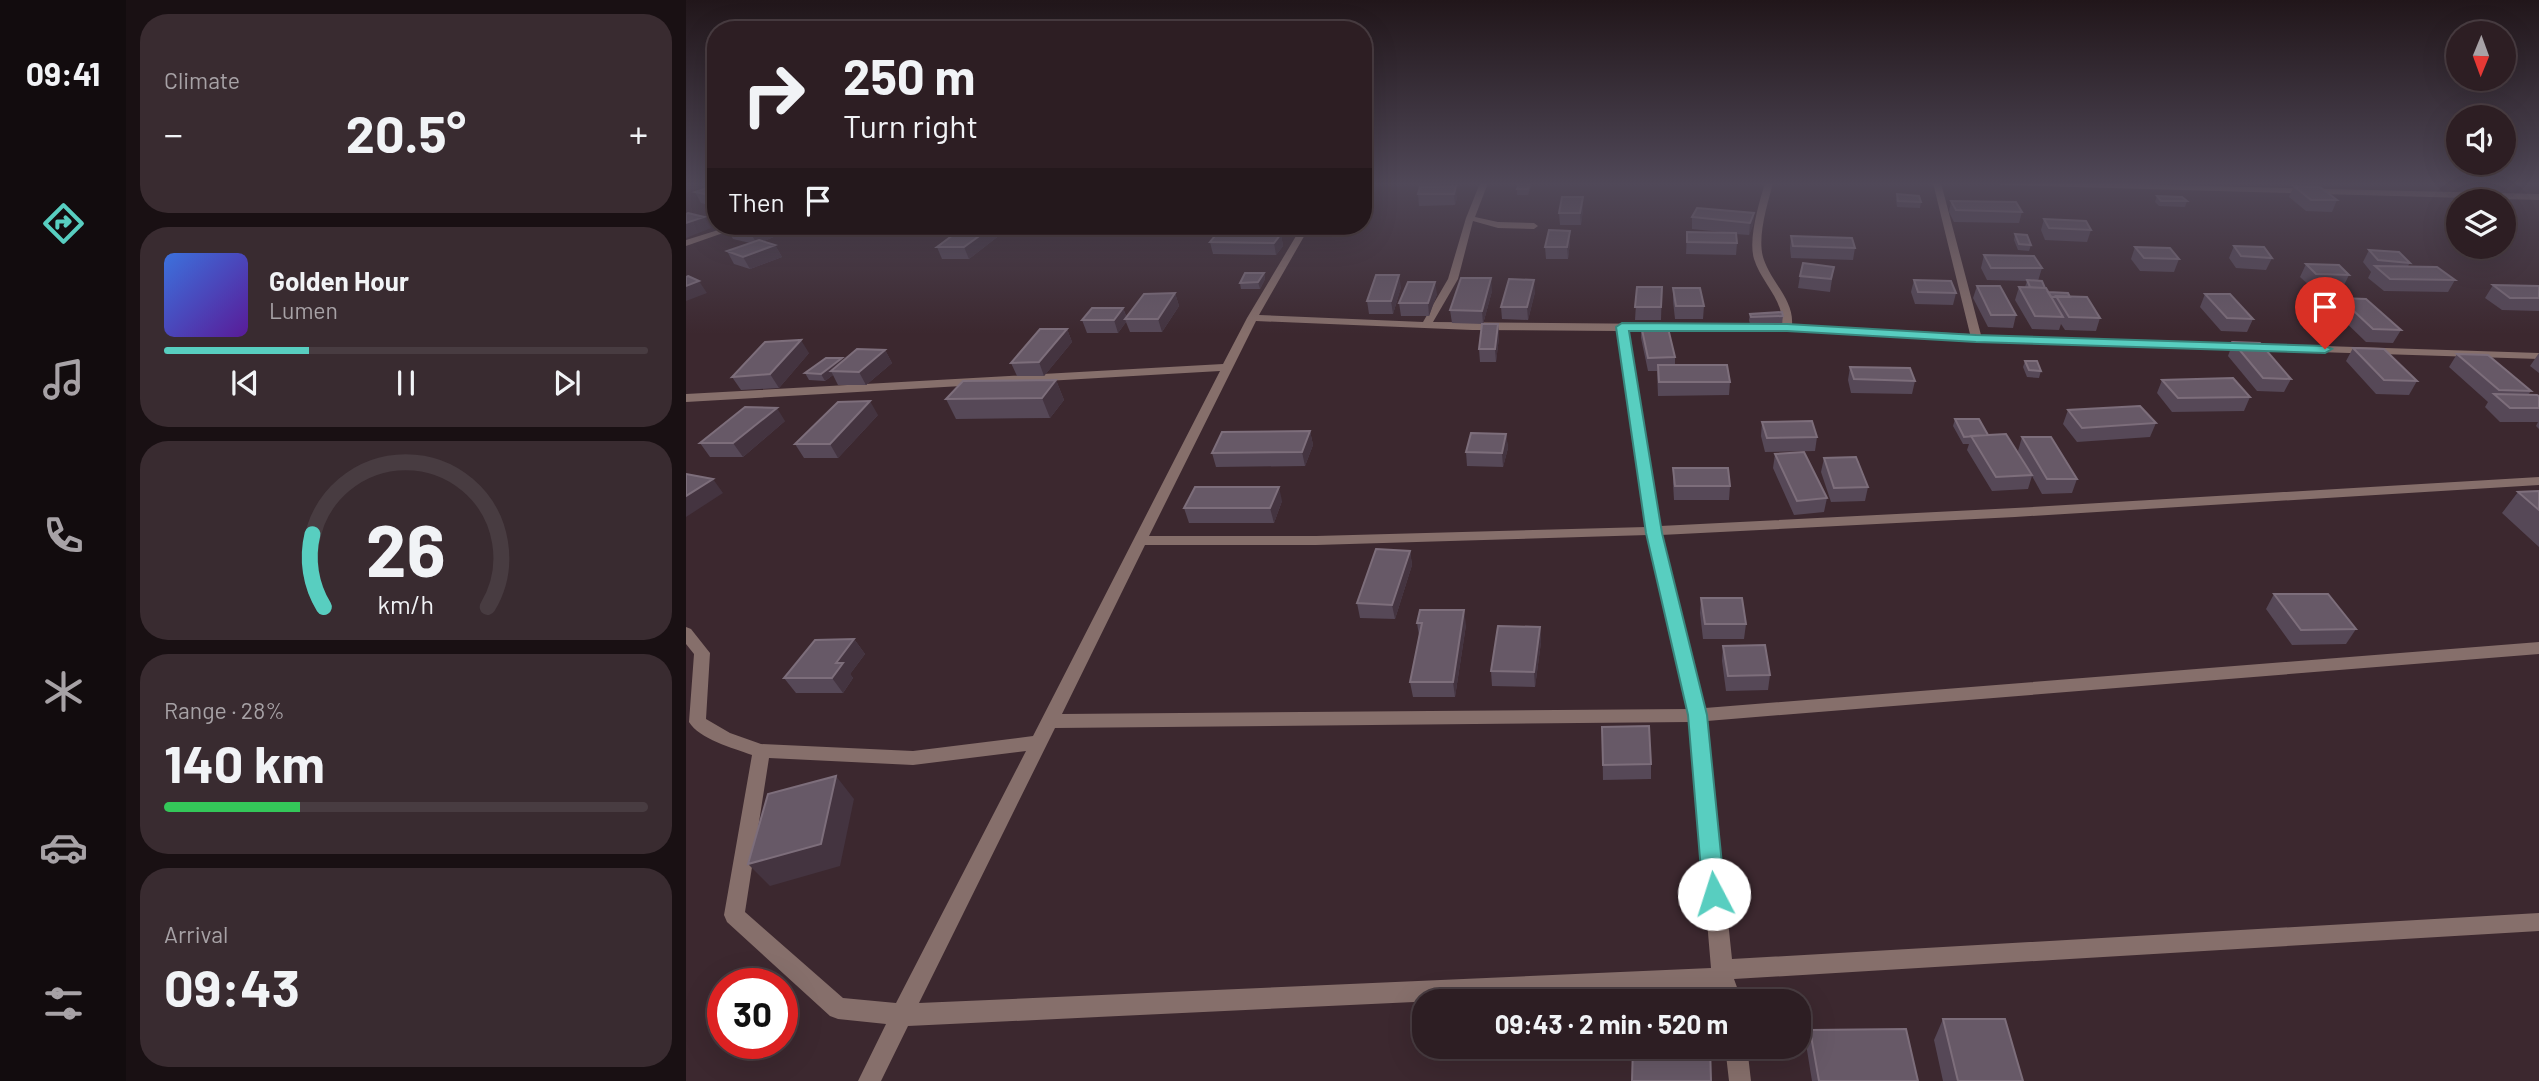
<!DOCTYPE html>
<meta charset="utf-8">
<style>
body{margin:0;font-family:Barlow,sans-serif;background:#392b30;color:#f1f3f6;height:100vh;display:flex;flex-direction:column;font-size:26px;white-space:nowrap}
*{box-sizing:border-box;margin:0}
p{font-size:23px;color:#a7a2a6}
.icon{flex:none;width:38px;height:38px;fill:none;stroke:currentColor;stroke-width:2;stroke-linecap:round;stroke-linejoin:round}
.map{position:relative;flex:1;overflow:hidden}
.panel{display:flex;flex-direction:column;gap:14px;padding:14px;background:#191013;width:560px}
.panel>*{flex:none}
.guide{position:absolute;left:21px;top:21px;width:665px;height:214px;border-radius:28px;box-shadow:0 7px 28px #0002,0 0 0 2px #483c41;background:#2d1e23;color:#f1f3f6;overflow:hidden}
.needle{width:46px;rotate:181deg}
.fabs{position:absolute;left:1760px;top:21px;display:grid;gap:14px}
.fabs a{display:grid;place-items:center;width:70px;height:70px;border-radius:50%;background:#2d1e23;box-shadow:0 7px 28px #0002,0 0 0 2px #483c41;font-size:35px}
.speed{position:absolute;left:21px;top:968px;display:flex;gap:14px;font-size:35px;font-weight:700;text-align:center}
.speed>*{display:grid;place-content:center;width:91px;height:91px;border-radius:50%;background:#2d1e23;box-shadow:0 7px 28px #0002,0 0 0 2px #483c41;line-height:1}
.speed .limit{border:10px solid #d22;background:#fff;color:#111}
.pin{position:absolute;display:grid;place-items:center;width:60px;height:60px;color:#fff;margin:-72px -30px;border-radius:50% 50% 50% 0;rotate:-45deg;box-shadow:0 0 7px #0007}
.pin .icon{rotate:45deg}
.me{position:absolute;width:77px;margin:-38px;rotate:355deg;stroke-linejoin:round;filter:drop-shadow(0 0 5px #0008)}
.turn{display:flex;align-items:center;gap:24px;height:147px;padding:0 21px;font-size:32px}
.turn .icon{width:91px;height:91px;stroke-width:2.5}
.turn b{display:block;font-size:49px;line-height:60px}
.then{display:flex;align-items:center;height:66px;padding:0 21px;background:#0003;gap:14px;font-size:26px}
.big{font-size:52px;font-weight:700;line-height:1.1}
.panel .tile{flex:1;display:flex;flex-direction:column;justify-content:center;gap:10px;min-width:0;padding:0 24px;border-radius:28px;background:#392b30}
.panel .dial{align-items:center;gap:0}
.dial svg{height:182px;overflow:visible;fill:none;stroke:#483c41;stroke-width:7;stroke-linecap:round;text-anchor:middle}
.dial text{fill:#f1f3f6;stroke:none}
.song{display:flex;align-items:center;gap:21px}
.cover{width:84px;height:84px;border-radius:10px;background:linear-gradient(135deg,hsl(220 70% 55%),hsl(270 70% 35%))}
.played{height:7px;border-radius:4px;background:linear-gradient(90deg,#58cec0 30%,#483c41 30%)}
.keys{display:flex;justify-content:space-around;direction:ltr}
.heat{display:flex;justify-content:space-between;align-items:center;font-size:38px;direction:ltr}
.charge{height:10px;border-radius:5px;background:linear-gradient(90deg,#34c759 28%,#483c41 0)}
.trip{position:absolute;left:726px;top:989px;width:399px;height:70px;border-radius:28px;background:#2d1e23;box-shadow:0 7px 28px #0002,0 0 0 2px #483c41;font-weight:700;line-height:70px;text-align:center}
main{display:flex;flex:1;min-height:0}
.menu{display:flex;flex-direction:column;width:126px;justify-content:space-around;align-items:center;background:#120c0e;color:#a7a2a6}
.menu .icon{width:49px;height:49px}
.menu .selected{color:#58cec0}
.menu b{font-size:32px;color:#f1f3f6}
.map>svg:first-child{display:block}
.lines{fill:none;stroke-linecap:round;stroke-linejoin:round}
.street{fill:#866f6b;fill-rule:evenodd}
.wall{fill:#564857}
.shaded-wall{fill:#443440}
.building{fill:#675967;stroke:#7d6e7b;stroke-width:2}
.route{fill:#58cec0;stroke:#39867d;stroke-width:2}
</style>
<main>
<nav class="menu">
<b>09:41</b>
<svg class="icon selected" aria-label="directions" viewBox="0 0 24 24"><path d="M12 3l9 9-9 9-9-9zM9 14v-3h6M13 9l2 2-2 2"/></svg>
<svg class="icon" aria-label="music" viewBox="0 0 24 24"><path d="M9 18V5l10-2v13"/><circle cx="6" cy="18" r="3"/><circle cx="16" cy="16" r="3"/></svg>
<svg class="icon" aria-label="phone" viewBox="0 0 24 24"><path d="M5 4h4l2 5-3 2q2 4 5 5l2-3 5 2v4C11 20 4 13 5 4z"/></svg>
<svg class="icon" aria-label="climate" viewBox="0 0 24 24"><path d="M12 3v18M4 7l16 10M4 17L20 7"/></svg>
<svg class="icon" aria-label="car" viewBox="0 0 24 24"><path d="M5 17H2v-5l4-1 3-4h7l3 4 3 1v5h-3M9 17h6M6 11h13"/><circle cx="7" cy="17" r="2"/><circle cx="17" cy="17" r="2"/></svg>
<svg class="icon" aria-label="filters" viewBox="0 0 24 24"><path d="M4 7h16M4 17h16"/><circle cx="9" cy="7" r="2"/><circle cx="15" cy="17" r="2"/></svg>
</nav>
<section class="panel">
<div class="tile"><p>Climate</p>
<div class="heat"><a>−</a><b class="big">20.5°</b><a>+</a></div>
</div>
<div class="tile">
<div class="song"><i class="cover"></i><div><b>Golden Hour</b><p>Lumen</p></div></div>
<div class="played"></div>
<div class="keys"><svg class="icon" aria-label="previous" viewBox="0 0 24 24"><path d="M18 5L8 12l10 7zM5 5v14"/></svg><svg class="icon" aria-label="pause" viewBox="0 0 24 24"><path d="M8 5v14M16 5v14"/></svg><svg class="icon" aria-label="next" viewBox="0 0 24 24"><path d="M6 5l10 7-10 7zM19 5v14"/></svg></div>
</div>
<div class="tile dial"><svg viewBox="0 0 100 80">
<path d="M14 69A42 42 0 1 1 86 69"/>
<path d="M14 69A42 42 0 0 1 9 37" stroke="#58cec0"/>
<text x="50" y="56" font-size="32" font-weight="700">26</text>
<text x="50" y="72" font-size="11">km/h</text>
</svg></div>
<div class="tile"><p>Range · 28%</p><b class="big">140 km</b><div class="charge"></div></div>
<div class="tile"><p>Arrival</p><b class="big">09:43</b></div>
</section>
<div class="map">
<svg width="1853" height="1081" viewBox="0 0 1853 1081">
<rect width="100%" height="100%" fill="#3c282f"/>
<g class="lines">
<path class="street" d="M794,183H802L789,217L812,222L848,223L852,226L848,229L812,228L787,221L772,279L747,322L1096,325C1098,300 1075,282 1068,259C1062,239 1073,203 1079,183H1087C1082,203 1070,239 1078,260C1086,283 1108,300 1106,325L1284,334L1247,183H1255L1295,335L1853,353V359L1290,341L1101,331H942L974,526L1329,508L1853,477V485L1329,517L975,535L1019,708L1853,642V654L1021,721L1046,959L1853,913V931L1048,979L1056,1001H1034L1032,994L1023,988L222,1026L195,1081H172L200,1024L152,1019L144,1016L41,922L38,915L66,755C47,748 13,739 3,722L8,654L0,644V627L5,629L24,653L20,719L44,733L75,744L227,751L347,736L534,371L0,402V394L537,364L561,318L616,226H624L573,315L737,322L762,279L780,218ZM570,321L786,330L931,331L960,527L630,536H463ZM962,535L1002,709L376,714L459,545H630ZM1004,722L1025,968L233,1003L369,728ZM340,751L210,1003L157,998L59,912L83,758L227,765Z
M1311,183H1398L1853,194V200L1315,185Z
M45,226H57L0,246V240Z
M1039,1046H1061L1065,1081H1043Z"/>
</g>
<path class="wall" d="M732,183H762L761,186L771,198L769,205L733,206L732,194L733,190Z
M833,183H846L842,195H831V189Z
M1508,183H1532L1531,184H1509Z
M30,185V207L15,203L9,192Z
M1608,186L1651,200L1646,212L1620,211L1603,197Z
M1211,194L1235,202L1234,208L1211,207L1210,200Z
M1471,196L1501,201L1499,207L1473,206L1469,202Z
M1265,201L1336,212L1333,223L1268,222L1263,212Z
M897,209L895,225H874L873,213Z
M1068,213L1067,225L1063,235L1050,234L1051,243L1050,255L1000,254L1001,232L1045,233L1006,229V217Z
M1358,219L1405,230L1401,242L1359,240L1355,230Z
M279,226H312L315,234L283,259H256L251,247Z
M41,227L90,236L78,241L89,245L96,257L64,269L48,264L41,251L64,243L47,239Z
M595,234L597,246L590,255L527,254L524,242Z
M1329,234L1345,245L1343,251L1332,250L1328,240Z
M1105,236L1169,248L1167,260L1105,258L1104,248Z
M884,242L882,259H860L859,247Z
M1548,246L1586,258L1580,270L1550,268L1543,258Z
M1449,247L1493,259L1488,272L1454,271L1445,259Z
M1683,250L1724,263L1722,266L1769,280L1762,292L1698,291L1682,278L1685,272L1677,262Z
M1298,255L1356,268L1352,281L1362,292L1384,297L1414,318L1410,331L1379,330L1375,324L1373,330L1346,329L1329,300L1333,287H1339L1341,281L1301,280L1295,268Z
M1620,264L1663,275L1657,287L1624,286L1614,277Z
M1148,267L1144,292L1112,288L1114,276Z
M578,273L579,279L574,289H555L554,283Z
M1228,280L1270,293L1267,305L1229,304L1225,292Z
M1807,285L1853,286V311L1816,310L1799,298Z
M1291,286L1330,315L1327,328L1302,327L1287,298Z
M715,287L707,314H683L681,301Z
M951,287H976L975,320H949Z
M987,288L1018,306L1017,319H989L987,301Z
M806,291L797,324L766,323L764,310Z
M849,292L842,320L816,319L815,307Z
M489,293L493,306L476,332H444L440,322L432,333H401L396,320L437,308L441,318Z
M751,294L743,316H715L713,303Z
M1519,294L1567,319L1561,332L1535,331L1514,307Z
M1654,298L1715,330L1707,343L1680,342L1648,311Z
M1064,314L1097,316L1096,323L1064,324L1063,320Z
M812,324L813,337L810,362H794L793,349Z
M955,325L989,357V365L1044,382L1043,395L972,396L971,371H962L955,338Z
M381,329L386,342L358,376H331L325,363Z
M1547,342L1605,379L1598,392L1571,391L1542,356Z
M1667,348L1731,381L1723,395L1690,394L1660,361Z
M199,350L206,363L180,385H152L147,375L139,381L123,380L119,373Z
M123,353L93,388L55,390L46,377Z
M1853,353V373L1844,366Z
M1771,354L1845,391L1842,395L1853,396V429L1850,426L1852,422H1814L1799,407L1802,402L1763,367Z
M1339,361L1355,371L1353,378L1341,377L1337,367Z
M1164,367L1229,381L1226,394L1165,393L1162,380Z
M370,380L378,400L364,418L270,419L260,399Z
M1476,380L1564,397L1558,411L1486,412L1471,393Z
M1382,410L1470,423L1464,437L1391,442L1377,424Z
M192,415L152,458H118L109,444Z
M1269,419L1302,435L1339,464L1332,451L1336,437L1391,479L1386,493L1356,494L1346,476L1342,489L1306,491L1281,450L1283,444H1277L1267,426Z
M99,421L57,457H24L14,443Z
M1076,422L1131,437L1129,451L1079,452L1075,436Z
M624,431L627,445L619,466L530,467L526,453Z
M820,434L822,448L817,467L781,466L780,452Z
M1089,454L1141,498L1138,512L1108,515L1087,468Z
M1138,458L1182,487L1179,501L1145,502L1135,472Z
M987,468L1044,486L1043,500H988L987,483Z
M1853,491V547L1816,513L1832,492Z
M596,501L588,523H503L498,508Z
M724,551L726,565L709,619L674,618L671,603Z
M1588,594L1670,629L1660,644L1606,645L1580,609Z
M1015,598L1060,624L1058,639H1017L1014,613Z
M731,623L780,625L769,697H727L724,682L733,635Z
M854,627L855,642L849,687L806,686L805,671Z
M168,639L179,654L164,674L167,678L157,693H110L98,678Z
M1037,646L1084,675L1082,690L1040,691L1036,661Z
M916,727L965,764V779L917,780Z
M1257,1019L1337,1081H1257L1248,1040Z
M1124,1030L1232,1081H1126L1120,1044Z"/>
<path class="shaded-wall" d="M0,183H20L22,186L0,193Z
M756,183H762L757,194Z
M770,186L771,198L769,205L768,194Z
M30,193V206L24,195Z
M897,197V209L895,225L894,213Z
M1068,213L1067,225L1063,235L1064,223Z
M18,217L25,228L0,238V223Z
M80,226H85L90,236L71,244L64,232Z
M307,226H312L315,234L283,259L278,247Z
M884,231V242L882,259L881,247Z
M595,234L597,246L590,255L588,243Z
M89,245L96,257L64,269L57,257Z
M578,273L579,279L574,289L572,282Z
M0,275L5,284L13,281L21,293L0,301Z
M713,275L715,287L707,314L705,301Z
M805,278L806,291L797,324L796,311Z
M848,280L849,292L842,320L841,307Z
M749,282L751,294L743,316L742,303Z
M489,293L493,306L476,332L472,319Z
M437,308L441,319H439L440,322L432,333L428,320Z
M812,324L813,337L810,362L809,349Z
M381,329L386,342L358,376L353,362Z
M115,340L123,353L93,388L84,374Z
M199,350L206,363L180,385L173,372Z
M156,358L159,365L145,371L147,375L139,381L135,374Z
M370,380L378,400L364,418L356,398Z
M184,401L192,415L152,458L144,444Z
M91,408L99,421L57,457L47,443Z
M624,431L627,445L619,466L616,452Z
M820,434L822,448L817,467L816,453Z
M27,479L37,493L0,517V496Z
M593,487L596,501L588,523L584,508Z
M724,551L726,565L709,619L706,605Z
M778,610L780,625L769,697L767,682Z
M854,627L855,642L849,687L848,672Z
M168,639L179,654L164,674L167,678L157,693L146,678L150,663Z
M150,776L168,799L154,866L84,886L62,864Z"/>
<path class="building" d="M833,183H844L842,189H831Z
M30,185V193L24,195L9,192Z
M770,186L768,194H732L734,187Z
M1608,186L1634,187L1651,200H1625Z
M1211,194L1233,196L1235,202L1212,201Z
M1471,196L1496,197L1501,201H1475Z
M876,197H897L894,213H873Z
M1265,201L1330,202L1336,212L1270,210Z
M1011,208L1068,213L1064,223L1006,217Z
M2,213L18,217L0,223V214Z
M1358,219L1400,221L1405,230L1363,228Z
M44,226H80L64,232L41,227Z
M279,226H307L278,247H251Z
M863,230L884,231L881,247H859Z
M532,232L595,234L588,243L524,242Z
M1001,232L1050,233L1051,243L1001,242Z
M1329,234L1341,235L1345,245L1333,244Z
M1105,236L1166,238L1169,248L1107,246Z
M73,240L89,245L57,257L41,251Z
M1548,246L1578,247L1586,258L1555,256Z
M1449,247L1484,248L1493,259L1458,258Z
M1683,250L1713,252L1724,263L1692,260Z
M1298,255L1348,256L1356,268H1305Z
M1117,263L1148,267L1145,279L1114,276Z
M1620,264L1653,265L1663,275L1630,274Z
M1689,266L1751,267L1769,280L1704,279Z
M559,273H578L572,282L554,283Z
M690,275H713L705,301H681Z
M2,276L13,281L0,286V277Z
M775,278H805L796,311L764,310Z
M823,279L848,280L841,307H815Z
M1228,280L1265,281L1270,293L1232,292Z
M1341,280L1356,281L1359,288L1344,287Z
M722,282H749L742,303H713Z
M1807,285L1853,286V298H1824Z
M1291,286H1314L1330,315H1305Z
M951,287H976L975,307H949Z
M1333,287L1360,288L1377,317L1349,316Z
M987,288H1014L1018,306H990Z
M1362,292L1382,293L1384,297H1365Z
M489,293L472,319H439L458,294Z
M1519,294H1544L1567,319L1541,318Z
M1370,296L1401,297L1414,318L1383,317Z
M1654,298L1680,299L1715,330L1687,329Z
M406,308H437L428,320H396Z
M1096,312L1097,316L1065,317L1064,314Z
M796,324H812L809,349H793Z
M981,324L989,357L962,358L955,325Z
M354,329H381L353,362L325,363Z
M115,340L84,374L46,377L79,342Z
M1547,342L1574,343L1605,379L1577,378Z
M1667,348L1698,349L1731,381L1698,380Z
M171,349L199,350L173,372L145,371Z
M1771,354L1802,355L1845,391L1813,390Z
M140,358H156L135,374L119,373Z
M1339,361H1351L1355,371L1343,370Z
M972,365H1041L1044,382H973Z
M1164,367L1224,368L1229,381L1168,379Z
M1547,378L1564,397L1492,398L1476,380Z
M370,380L356,398L260,399L277,381Z
M1808,394L1851,395L1853,396V408H1824Z
M184,401L144,444H109L152,402Z
M1454,406L1470,423L1396,428L1382,410Z
M59,407L91,408L47,443H14Z
M1269,419H1293L1302,435L1278,437Z
M1126,421L1131,437L1081,438L1076,422Z
M624,431L616,452L526,453L536,432Z
M785,433L820,434L816,453L780,452Z
M1320,434L1346,475L1310,477L1285,436Z
M1336,437H1365L1391,479H1361Z
M1118,452L1141,498L1111,501L1089,454Z
M1170,457L1182,487L1148,488L1138,458Z
M987,468H1042L1044,486H989Z
M0,474L27,479L0,496Z
M509,487H593L584,508H498Z
M1853,491V510L1832,492Z
M690,549L724,551L706,605L671,603Z
M1588,594H1642L1670,629L1615,630Z
M1015,598H1056L1060,624H1019Z
M734,610H778L767,682H724L736,623H731Z
M812,626L854,627L848,672L805,671Z
M168,639L150,663H157L146,678H98L129,640Z
M1079,645L1084,675L1042,676L1037,646Z
M963,726L965,764L917,765L916,727Z
M150,776L135,844L62,864L82,794Z
M1257,1019H1319L1337,1081H1272Z
M1220,1029L1232,1081H1133L1124,1030Z
M947,1046H1024L1025,1081H946Z"/>
<linearGradient id="sky" x2="0" y2="1"><stop stop-color="#21161a"/><stop offset="0.55" stop-color="#504858"/><stop offset="1" stop-color="#504858" stop-opacity="0"/></linearGradient>
<rect width="1853" height="334" fill="url(#sky)"/>
<path class="route" d="M936,323L1101,324L1290,335L1639,346L1646,349L1639,353L1290,342L1101,331H943L976,533L1021,715L1039,894L1036,901L1028,904L1020,901L1017,894L1002,715L960,533L930,327Z"/>
</svg>
<div class="fabs">
<a><svg class="needle" viewBox="-14 -14 28 28"><path d="M0-13l5 13h-10z" fill="#e53935"/><path d="M0 13l5-13h-10z" fill="#a7a2a6"/></svg></a>
<a><svg class="icon" aria-label="sound" viewBox="0 0 24 24"><path d="M4 9h4l5-4v14l-5-4H4zM17 9q2 3 0 6"/></svg></a>
<a><svg class="icon" aria-label="layers" viewBox="0 0 24 24"><path d="M12 4l9 5-9 5-9-5zM3 14l9 5 9-5"/></svg></a>
</div>
<div class="speed"><div class="limit">30</div></div>
<div class="pin" style="left:1639px;top:349px;background:#d93025"><svg class="icon" aria-label="arrive" viewBox="0 0 24 24"><path d="M6 21V4h12l-3 4 3 4H6"/></svg></div>
<svg class="me" style="left:1028px;top:894px" viewBox="-20 -20 40 40"><circle r="19" fill="#fff"/><path d="M0-13L10 11 0 6-10 11z" fill="#58cec0"/></svg>
<div class="trip">09:43 · 2 min · 520 m</div>
<div class="guide">
<div class="turn"><svg class="icon" aria-label="right" viewBox="0 0 24 24"><path d="M7 20v-9h11M14 6l5 5-5 5"/></svg><div><b>250 m</b>Turn right</div></div>
<div class="then">Then<svg class="icon" aria-label="arrive" viewBox="0 0 24 24"><path d="M6 21V4h12l-3 4 3 4H6"/></svg></div>
</div>
</div>
</main>
